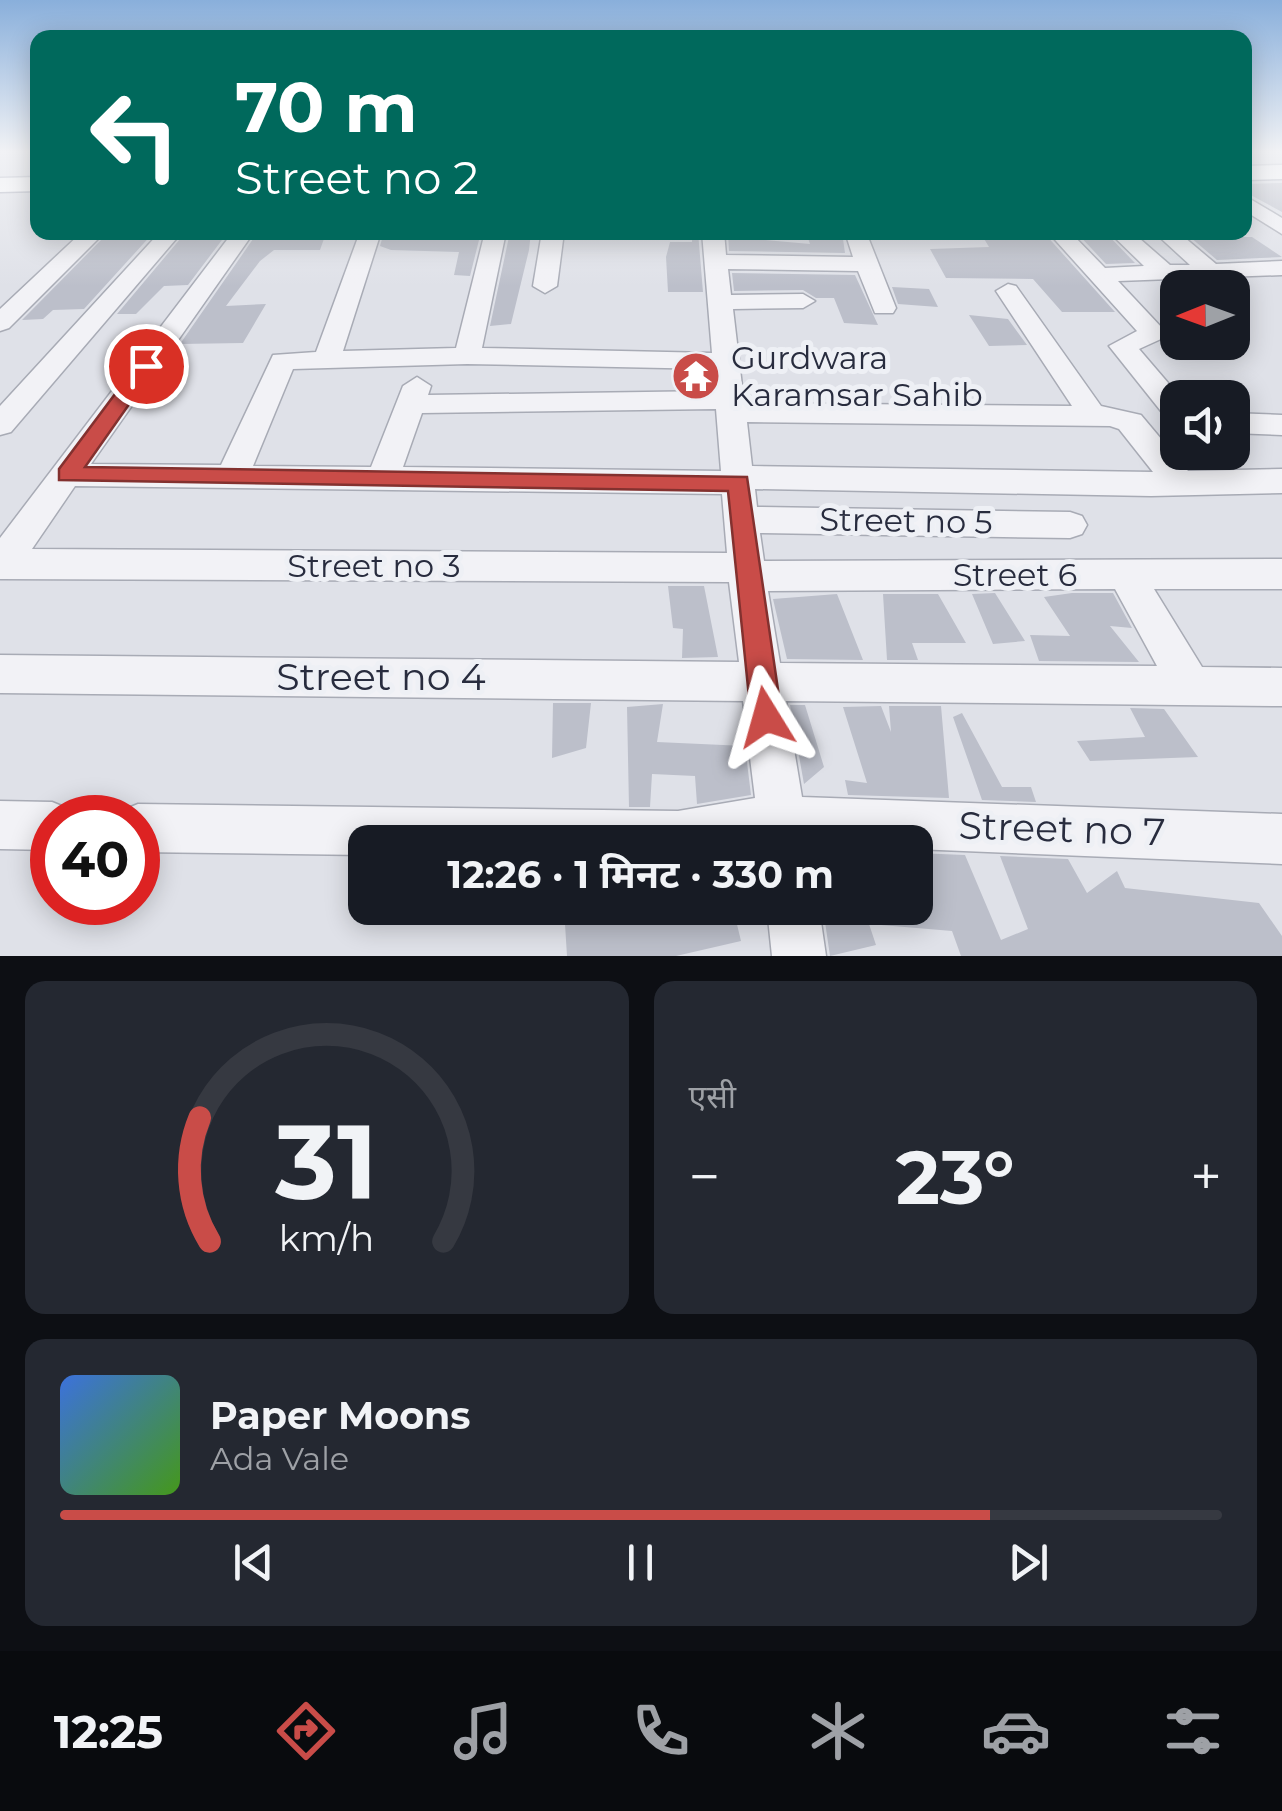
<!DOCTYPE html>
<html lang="hi">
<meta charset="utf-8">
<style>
body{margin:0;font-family:Montserrat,"Noto Sans Devanagari",sans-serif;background:#242831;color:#f1f3f6;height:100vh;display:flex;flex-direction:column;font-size:38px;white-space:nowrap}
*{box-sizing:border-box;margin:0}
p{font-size:32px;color:#9ea1a6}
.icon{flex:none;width:55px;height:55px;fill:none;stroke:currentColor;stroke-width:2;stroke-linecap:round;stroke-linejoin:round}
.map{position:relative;height:956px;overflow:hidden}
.side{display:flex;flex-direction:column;gap:25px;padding:25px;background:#0d0f14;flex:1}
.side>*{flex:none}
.top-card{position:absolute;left:30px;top:30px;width:1222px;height:210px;border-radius:20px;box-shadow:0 5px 25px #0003;background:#00695c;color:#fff;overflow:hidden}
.needle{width:65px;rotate:269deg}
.buttons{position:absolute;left:1160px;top:270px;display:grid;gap:20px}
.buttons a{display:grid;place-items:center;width:90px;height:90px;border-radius:20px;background:#171b24;box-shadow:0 5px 25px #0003;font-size:50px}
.speed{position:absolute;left:30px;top:795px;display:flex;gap:20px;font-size:50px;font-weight:700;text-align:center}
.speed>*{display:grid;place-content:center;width:130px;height:130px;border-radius:50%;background:#171b24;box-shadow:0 5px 25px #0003;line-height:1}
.speed .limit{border:15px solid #d22;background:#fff;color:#111}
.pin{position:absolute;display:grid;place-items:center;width:85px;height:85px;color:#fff;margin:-42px;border:5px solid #fff;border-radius:50%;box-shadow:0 2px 10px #0007}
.me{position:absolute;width:110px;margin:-55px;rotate:352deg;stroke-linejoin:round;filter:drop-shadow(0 0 8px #0008)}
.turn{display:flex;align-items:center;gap:35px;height:210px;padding:0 40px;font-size:45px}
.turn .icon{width:130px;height:130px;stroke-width:2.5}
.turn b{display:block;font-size:70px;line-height:85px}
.big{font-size:75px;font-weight:700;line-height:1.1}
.side .card{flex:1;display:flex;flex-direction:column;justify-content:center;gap:15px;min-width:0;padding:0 35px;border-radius:20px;background:#242831}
.side .dial{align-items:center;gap:0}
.dial svg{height:260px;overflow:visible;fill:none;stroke:#363941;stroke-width:7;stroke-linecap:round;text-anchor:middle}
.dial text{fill:#f1f3f6;stroke:none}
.song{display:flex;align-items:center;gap:30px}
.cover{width:120px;height:120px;border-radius:15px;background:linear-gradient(135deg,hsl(220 70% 55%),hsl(100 70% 35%))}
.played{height:10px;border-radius:5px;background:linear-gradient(90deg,#c94c48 80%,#363941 80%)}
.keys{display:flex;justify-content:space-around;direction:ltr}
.heat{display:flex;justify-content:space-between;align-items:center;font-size:55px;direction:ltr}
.side .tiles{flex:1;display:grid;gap:25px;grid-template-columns:1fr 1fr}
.card:last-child{grid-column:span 2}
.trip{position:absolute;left:348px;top:825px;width:585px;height:100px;border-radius:20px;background:#171b24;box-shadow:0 5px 25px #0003;font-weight:700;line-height:100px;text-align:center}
.tab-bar{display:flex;height:160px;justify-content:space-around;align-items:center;background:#090b0e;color:#9ea1a6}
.tab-bar .icon{width:70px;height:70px}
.tab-bar .active{color:#c94c48}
.tab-bar b{font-size:45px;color:#f1f3f6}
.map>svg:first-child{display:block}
.building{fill:#bcbfca}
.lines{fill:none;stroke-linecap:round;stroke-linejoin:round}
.minor-casing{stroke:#a8abb5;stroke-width:3}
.major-casing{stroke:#9fa3b3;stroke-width:3}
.minor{fill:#f2f2f6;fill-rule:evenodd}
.major{fill:#fff;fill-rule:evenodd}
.route{fill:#c94c48;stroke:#83312f;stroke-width:2.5}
.labels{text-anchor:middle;stroke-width:10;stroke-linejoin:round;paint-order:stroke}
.poi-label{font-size:32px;fill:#282c3e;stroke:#eef0f5;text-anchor:start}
.street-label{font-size:32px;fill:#282c3e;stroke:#eef0f5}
.near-street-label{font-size:38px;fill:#282c3e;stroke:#eef0f5}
</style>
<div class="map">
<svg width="1282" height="956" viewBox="0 0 1282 956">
<rect width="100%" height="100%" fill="#dfe1e8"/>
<path class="building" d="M1282,183V212L1245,192V184Z
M109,232H154L84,309L53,310L43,319L22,320Z
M186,232H228L188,285L164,286L136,314H117Z
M258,232L326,233L320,250H274L260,261L226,306L266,304L243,343L180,344Z
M384,232H481L470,276L454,275L459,252L391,250L380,246Z
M510,232H531L529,250L511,324L490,326Z
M692,232H698L703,292H668L666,257L670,242H692Z
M728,232H763L765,240L810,244L806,232H842L845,253L729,251Z
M980,232L1045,234L1115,312H1062L1033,279L946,278L930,249L989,247Z
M1076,232H1105L1135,263L1106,264Z
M1190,237H1252L1282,257L1217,260Z
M732,273L855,275L878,325L844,323L834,298H816L803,290L734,291Z
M892,287L929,289L938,307L898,304Z
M969,315L1008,319L1027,345L989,346Z
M668,586H704L718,657L682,658L683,629L673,628Z
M995,593L1025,641L993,644L972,594Z
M1072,593H1113L1132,628L1110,626L1139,662L1039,661L1030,635L1070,636L1044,597Z
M837,594L863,660L787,659L773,599Z
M883,594H938L966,643H912L918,660H887Z
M553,703H591L586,748L552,758Z
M663,704L657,742L745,746L751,795L697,804L695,776L652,774L650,807H629L627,707Z
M790,705H805L824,767L804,784Z
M881,706L891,732L889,706H941L949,798L848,795L845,780L867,783L843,707Z
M1130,708L1164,709L1198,757L1090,761L1077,741L1145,737Z
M962,713L1002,787H1031L1036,802L982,800L953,717Z
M915,853L965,855L1001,940L1028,929L1000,856L1068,859L1087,893L1117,871L1125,888L1259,903L1282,936V956H961L952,931L869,924L876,945L830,956L823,908H915Z
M564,908H582L581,922L625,908H733L741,941L676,956H567Z"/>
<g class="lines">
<g class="minor-casing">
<path id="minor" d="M1245,196L1282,218V234L1245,211Z
M82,232H105L9,328L0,331V309Z
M160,232H182L11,432L0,435V406Z
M233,232H254L91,464L221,465L273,355L316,352L360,232H381L343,351L456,348L485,232H506L482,348L712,353L702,232H724L726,255L853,257L845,232H866L896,308L893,313H875L858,271L728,269L731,295L803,294L815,301L803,308L733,309L744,403L1072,406L996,291L1008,284L1016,286L1101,406L1141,415L1188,471L1282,469V493L1151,496L755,489L757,507L1070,512L1082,516L1087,525L1082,534L1070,538L760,533L764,561L1282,559V589H1154L1202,667L1282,668V706L786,701L802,797L1282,814V864L915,849V842H365V855L138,852V818H118L121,811L138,804L678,811L755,798L743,701L0,693V655L739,662L729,582L0,579V538ZM467,364L713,369L714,391L428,395L431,386L417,377L403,386L371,467L253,466L293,369ZM716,409L721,471L403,467L422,413ZM747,422L1110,426L1119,429L1153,472L752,466ZM75,486L722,494L727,553L32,549ZM1115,589L1157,666L780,663L768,591Z
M542,232H564L557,286L545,293L533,286Z
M1048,232H1070L1105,268L1144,266L1109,232H1132L1170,265H1190L1154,232H1178L1216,264L1282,261V275L1118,281L1163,329L1161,339L1139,349L1181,398L1178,422L1168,420L1109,346L1137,331Z
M1232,413L1282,415V435L1232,433Z
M0,801L52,802L69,809L73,818H52V850L0,849Z
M767,908H819L826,956H772Z"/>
</g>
<g class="major-casing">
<path id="major" d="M1282,165V179L1245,180V166Z
M38,177V191L0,192V178Z"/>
</g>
<use href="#minor" class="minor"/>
<use href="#major" class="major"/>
</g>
<linearGradient id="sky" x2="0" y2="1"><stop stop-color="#89afdb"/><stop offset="0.53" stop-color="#f1f2f5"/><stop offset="1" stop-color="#f1f2f5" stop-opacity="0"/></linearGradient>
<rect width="1282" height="286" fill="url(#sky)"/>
<path class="route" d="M146,361L156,366L85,467L747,477L782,717L777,727L766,731L756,727L751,717L728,491L59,480V469L139,362Z"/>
<defs>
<g id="temple-disc" transform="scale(2.5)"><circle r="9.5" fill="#c94c48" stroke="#eef0f5"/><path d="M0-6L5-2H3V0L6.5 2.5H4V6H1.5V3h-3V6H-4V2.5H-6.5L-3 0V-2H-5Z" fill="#fff"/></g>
</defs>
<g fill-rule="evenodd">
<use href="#temple-disc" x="696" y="376"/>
</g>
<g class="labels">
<g class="poi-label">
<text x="731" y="369">Gurdwara<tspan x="731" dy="37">Karamsar Sahib</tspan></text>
</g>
<g class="street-label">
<text transform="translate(906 521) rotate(1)" y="11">Street no 5</text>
<text x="374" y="577">Street no 3</text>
<text x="1015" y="586">Street 6</text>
</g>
<g class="near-street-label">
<text x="381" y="690">Street no 4</text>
<text transform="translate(1062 829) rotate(2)" y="13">Street no 7</text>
</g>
</g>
</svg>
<div class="buttons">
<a><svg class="needle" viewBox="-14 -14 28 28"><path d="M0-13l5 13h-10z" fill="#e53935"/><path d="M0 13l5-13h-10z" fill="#9ea1a6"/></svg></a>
<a><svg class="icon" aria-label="sound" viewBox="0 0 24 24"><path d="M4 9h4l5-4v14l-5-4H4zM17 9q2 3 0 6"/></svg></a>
</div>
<div class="speed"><div class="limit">40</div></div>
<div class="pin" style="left:146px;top:366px;background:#d93025"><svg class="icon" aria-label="arrive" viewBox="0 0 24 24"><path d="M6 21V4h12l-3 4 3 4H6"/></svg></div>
<svg class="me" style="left:766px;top:717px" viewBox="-20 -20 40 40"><path d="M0-17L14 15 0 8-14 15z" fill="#c94c48" stroke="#fff" stroke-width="4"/></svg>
<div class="trip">12:26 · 1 मिनट · 330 m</div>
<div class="top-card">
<div class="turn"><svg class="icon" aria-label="left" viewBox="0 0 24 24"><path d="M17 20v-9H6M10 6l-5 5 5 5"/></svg><div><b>70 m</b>Street no 2</div></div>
</div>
</div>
<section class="side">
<div class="tiles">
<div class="card dial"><svg viewBox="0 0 100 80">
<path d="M14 69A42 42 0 1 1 86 69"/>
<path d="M14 69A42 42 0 0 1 11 31" stroke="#c94c48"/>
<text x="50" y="56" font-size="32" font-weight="700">31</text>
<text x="50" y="72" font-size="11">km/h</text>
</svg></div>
<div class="card"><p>एसी</p>
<div class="heat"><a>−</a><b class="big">23°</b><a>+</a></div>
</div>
<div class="card">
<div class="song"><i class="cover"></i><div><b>Paper Moons</b><p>Ada Vale</p></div></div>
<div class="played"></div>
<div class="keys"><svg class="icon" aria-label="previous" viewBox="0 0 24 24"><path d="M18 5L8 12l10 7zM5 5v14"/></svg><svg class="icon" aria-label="pause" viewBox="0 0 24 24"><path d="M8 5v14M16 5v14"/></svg><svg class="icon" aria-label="next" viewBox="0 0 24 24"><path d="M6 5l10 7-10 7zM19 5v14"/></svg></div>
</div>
</div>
</section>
<nav class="tab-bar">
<b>12:25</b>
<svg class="icon active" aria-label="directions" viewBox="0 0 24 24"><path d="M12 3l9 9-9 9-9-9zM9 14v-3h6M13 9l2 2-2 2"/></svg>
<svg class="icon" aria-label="music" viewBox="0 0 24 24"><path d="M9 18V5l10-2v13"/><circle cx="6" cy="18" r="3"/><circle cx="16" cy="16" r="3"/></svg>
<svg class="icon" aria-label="phone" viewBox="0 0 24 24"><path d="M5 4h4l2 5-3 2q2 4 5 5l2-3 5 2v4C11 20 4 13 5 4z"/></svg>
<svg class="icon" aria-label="climate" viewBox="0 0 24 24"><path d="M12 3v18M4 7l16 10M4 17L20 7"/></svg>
<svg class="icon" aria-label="car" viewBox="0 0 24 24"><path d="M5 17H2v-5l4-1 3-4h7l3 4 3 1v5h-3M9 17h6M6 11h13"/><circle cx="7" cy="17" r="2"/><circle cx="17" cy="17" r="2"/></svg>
<svg class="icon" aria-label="filters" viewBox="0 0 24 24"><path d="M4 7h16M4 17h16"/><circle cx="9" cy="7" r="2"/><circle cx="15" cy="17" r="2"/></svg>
</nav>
